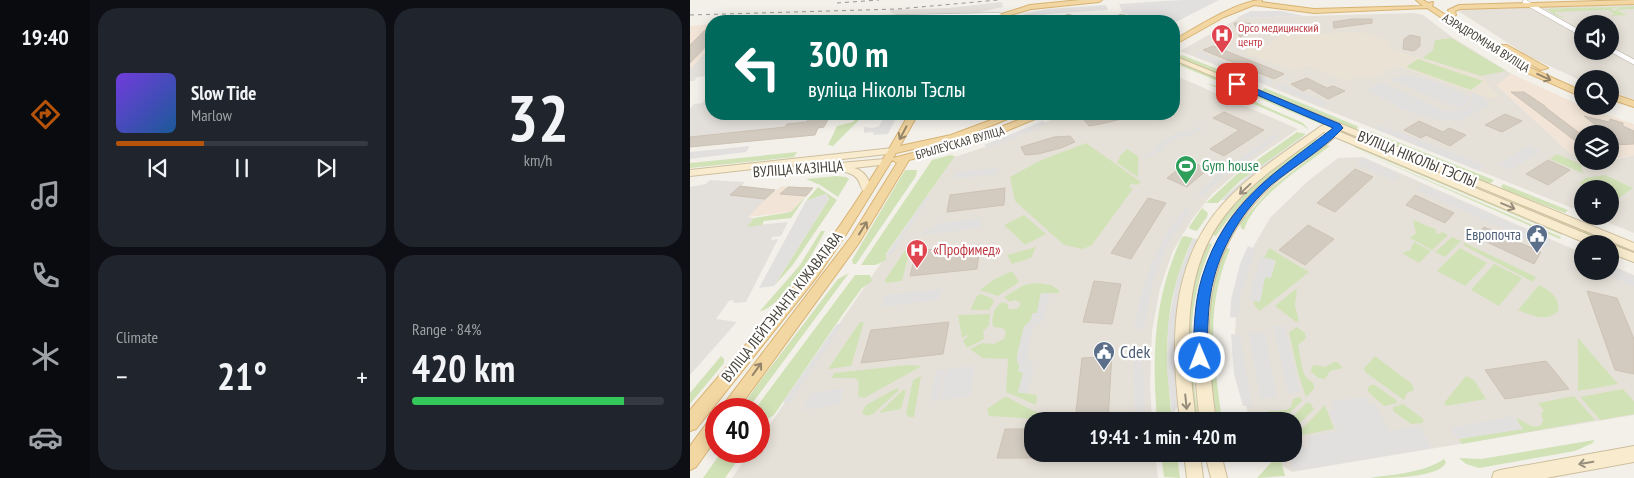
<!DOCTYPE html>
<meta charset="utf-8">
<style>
body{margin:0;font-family:"PT Sans Narrow",sans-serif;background:#20242c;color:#f1f3f6;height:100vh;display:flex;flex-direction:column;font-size:19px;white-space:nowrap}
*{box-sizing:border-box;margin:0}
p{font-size:16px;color:#9ea1a6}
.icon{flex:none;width:28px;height:28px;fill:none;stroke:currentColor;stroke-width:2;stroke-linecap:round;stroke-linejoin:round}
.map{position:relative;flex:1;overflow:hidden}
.sheet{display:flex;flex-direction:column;gap:8px;padding:8px;background:#0d0f14;width:600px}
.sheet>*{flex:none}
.hud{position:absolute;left:15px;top:15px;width:475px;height:105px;border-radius:20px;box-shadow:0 2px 12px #0003;background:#00695c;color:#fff;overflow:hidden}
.buttons{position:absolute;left:884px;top:15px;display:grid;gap:10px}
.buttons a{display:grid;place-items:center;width:45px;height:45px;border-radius:50%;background:#171b24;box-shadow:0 2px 12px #0003;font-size:25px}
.speed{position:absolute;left:15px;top:398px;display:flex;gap:10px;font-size:25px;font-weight:700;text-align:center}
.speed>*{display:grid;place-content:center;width:65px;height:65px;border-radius:50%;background:#171b24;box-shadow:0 2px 12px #0003;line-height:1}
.speed .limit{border:8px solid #d22;background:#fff;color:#111}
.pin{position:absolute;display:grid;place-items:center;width:42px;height:42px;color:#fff;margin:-21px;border-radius:10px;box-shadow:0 2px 8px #0006}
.me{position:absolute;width:55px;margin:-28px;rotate:359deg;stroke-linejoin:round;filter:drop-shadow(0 0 4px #0008)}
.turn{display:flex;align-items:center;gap:18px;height:105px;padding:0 20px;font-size:22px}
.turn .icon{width:65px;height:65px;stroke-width:2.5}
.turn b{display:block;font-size:35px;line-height:42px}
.big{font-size:38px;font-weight:600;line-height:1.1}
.sheet .card{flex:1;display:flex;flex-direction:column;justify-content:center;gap:8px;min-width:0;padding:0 18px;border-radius:20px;background:#20242c}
.sheet .dial{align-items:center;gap:0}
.dial b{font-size:65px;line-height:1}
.song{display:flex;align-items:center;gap:15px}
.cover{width:60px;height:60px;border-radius:8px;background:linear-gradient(135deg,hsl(260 70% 55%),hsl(210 70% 35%))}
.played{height:5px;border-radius:2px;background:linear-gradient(90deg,#b45309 35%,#363941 35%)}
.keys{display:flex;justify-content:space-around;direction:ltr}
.heat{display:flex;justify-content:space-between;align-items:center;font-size:28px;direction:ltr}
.charge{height:8px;border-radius:4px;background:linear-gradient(90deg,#34c759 84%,#363941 0)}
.sheet .tiles{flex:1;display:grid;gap:8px;grid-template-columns:repeat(2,1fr)}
.trip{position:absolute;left:334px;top:412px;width:278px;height:50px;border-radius:20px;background:#171b24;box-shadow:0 2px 12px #0003;font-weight:600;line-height:50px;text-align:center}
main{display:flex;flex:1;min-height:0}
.tab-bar{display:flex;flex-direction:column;width:90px;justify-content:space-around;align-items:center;background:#090b0e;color:#9ea1a6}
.tab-bar .icon{width:35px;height:35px}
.tab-bar .active{color:#b45309}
.tab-bar b{font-size:22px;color:#f1f3f6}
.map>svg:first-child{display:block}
.residential{fill:#e6e1d8;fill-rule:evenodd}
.commercial{fill:#f2e5d8}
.industrial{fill:#e3dfdb}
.education{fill:#eae3d5}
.green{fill:#d2e2b7}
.parking{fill:#e2e0de}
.building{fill:#d3cbc0;stroke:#cdc2b4}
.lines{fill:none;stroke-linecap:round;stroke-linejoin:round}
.street-casing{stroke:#beb7ad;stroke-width:5.5}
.secondary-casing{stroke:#cdbe9e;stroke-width:2}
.primary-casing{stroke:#d7b374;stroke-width:2}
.street{stroke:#fff;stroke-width:4.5}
.secondary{fill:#f9ecce;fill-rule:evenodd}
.primary{fill:#f3d7a3;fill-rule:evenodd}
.rail{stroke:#979797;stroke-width:1;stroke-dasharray:4 4;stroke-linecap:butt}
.oneway{stroke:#948469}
.oneway2{stroke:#978d7c}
.route{fill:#1a73e8;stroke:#114b97}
.labels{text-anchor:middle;stroke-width:4.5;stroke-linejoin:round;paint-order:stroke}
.far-health-label{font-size:12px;fill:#be3a42;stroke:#fff;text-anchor:start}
.far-street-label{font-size:12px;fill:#464039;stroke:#fff}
.street-label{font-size:15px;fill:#464039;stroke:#fff}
.leisure-label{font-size:15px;fill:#27864d;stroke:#fff;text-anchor:start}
.service-label{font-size:15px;fill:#4e5e75;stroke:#fff;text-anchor:end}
.health-label{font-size:15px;fill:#be3a42;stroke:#fff;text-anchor:start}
.near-service-label{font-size:18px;fill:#4e5e75;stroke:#fff;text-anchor:start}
</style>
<main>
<nav class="tab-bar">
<b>19:40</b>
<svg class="icon active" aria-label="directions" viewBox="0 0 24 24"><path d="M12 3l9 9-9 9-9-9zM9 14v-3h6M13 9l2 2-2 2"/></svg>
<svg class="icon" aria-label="music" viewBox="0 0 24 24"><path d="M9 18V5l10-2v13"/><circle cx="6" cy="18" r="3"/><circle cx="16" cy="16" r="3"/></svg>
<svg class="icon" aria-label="phone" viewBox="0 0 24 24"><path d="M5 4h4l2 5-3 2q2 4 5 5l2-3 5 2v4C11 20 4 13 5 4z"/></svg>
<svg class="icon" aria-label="climate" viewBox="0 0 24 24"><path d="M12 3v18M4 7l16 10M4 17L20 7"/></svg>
<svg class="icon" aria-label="car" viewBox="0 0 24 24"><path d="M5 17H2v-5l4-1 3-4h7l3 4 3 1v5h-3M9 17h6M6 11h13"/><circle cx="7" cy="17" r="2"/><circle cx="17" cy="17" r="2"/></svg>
</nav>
<section class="sheet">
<div class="tiles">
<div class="card">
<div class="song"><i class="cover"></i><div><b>Slow Tide</b><p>Marlow</p></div></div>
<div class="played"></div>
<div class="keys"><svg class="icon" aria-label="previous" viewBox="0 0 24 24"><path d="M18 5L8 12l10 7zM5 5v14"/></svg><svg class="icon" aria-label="pause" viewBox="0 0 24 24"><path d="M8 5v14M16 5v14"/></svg><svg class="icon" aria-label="next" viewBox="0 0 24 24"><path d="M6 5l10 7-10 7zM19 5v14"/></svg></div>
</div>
<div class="card dial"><b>32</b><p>km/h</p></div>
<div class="card"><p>Climate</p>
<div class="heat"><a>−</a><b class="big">21°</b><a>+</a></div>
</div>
<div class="card"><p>Range · 84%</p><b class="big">420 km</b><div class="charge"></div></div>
</div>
</section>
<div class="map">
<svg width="944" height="478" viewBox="0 0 944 478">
<rect width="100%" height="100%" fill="#f3f0ea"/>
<path class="residential" d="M944,5V100L920,92V79H892V81L840,57L768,11L774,9ZM892,24H920V51H892Z
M724,13L733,15L762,37L822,74L807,85L880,153L892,157V161L907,162L920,161L944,155V233L902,216H920V189H892V212L490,51L549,18Z
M484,75L608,129L556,165L521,195L501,221L483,251L470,288L462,331L460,382L462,421H342V454H465L468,478H42L61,451H69V440L264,157L323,138L374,114H484Z
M673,157L892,253V271H920V265L944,275V415L602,472L575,454H602V421H559L545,336L547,300L559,254L580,218L618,181L648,158Z"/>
<path class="commercial" d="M21,24V47L0,69V26Z
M822,74L892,106L944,124V155L920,160V134H892V157L880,153L806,85Z
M91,186L123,188L101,212L58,217L75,199Z"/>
<path class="industrial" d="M312,2L313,7L277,15L206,16V14L200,13L201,10L258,8Z
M159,15L181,20L269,19L266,21H64L66,19Z
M21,47V79H18L19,76L7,77L4,81H0V69Z
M21,92V114H121L117,122L95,127L0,137V109L4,104L12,103Z
M20,180L55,182L51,186L85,190L58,217L64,218L58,226L98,222L91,236L82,237L81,240L88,239L56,302L43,303L44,300L39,301L26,319L47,322L0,375V187L16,184Z"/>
<path class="education" d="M671,32L698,41L700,49L791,76L810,98H799L711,67H704L685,77L665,76L655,81L616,65L604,71L556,53L560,45L565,43L577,45L592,35Z"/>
<path class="green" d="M944,6V9L927,10L937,15L922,16L921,15L925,14L918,10L864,12L870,16L877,17H869L856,9L870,8L864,11L873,8L929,7L921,9L924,11L930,7Z
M761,38L816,71L791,76L733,58L743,50L745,40Z
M492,55L570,86L560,87L487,57Z
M728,59L793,81L781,90L716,67Z
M484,60L635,123L637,124L633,125L484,63Z
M516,83L534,88L613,123L619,130L612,125Z
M575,88L667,126L668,128L665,130L574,93L572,90Z
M169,114H175L143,146L138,145L147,126L163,122Z
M676,131L682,132L804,180L801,183H796L673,133Z
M607,132L616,134L550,181L528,203H516L546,175Z
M624,138L628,140C586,171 556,191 526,236L520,234L533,216L559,187Z
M396,143L451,182L447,185L441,184L439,187L442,188V190L402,245L393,249L374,245L325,201L320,177L349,161Z
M636,145L640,146C614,166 564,197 554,230L551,228L550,223L581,188Z
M667,145L871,232L872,235L664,147Z
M663,148L871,237L870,239Z
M437,149L448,156V177L427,163L431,155Z
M107,152L104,157L0,168V163Z
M867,154L892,165L891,169L894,174L860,159Z
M260,155L265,156L196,254V260L186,265H171L242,160Z
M215,170H227L226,176L166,264H163L162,260Z
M915,175L943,188L927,199L920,196V189H902L889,184L895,178Z
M147,176L156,177L159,179L148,197L130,185L116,179Z
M765,179L944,249V255L764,180Z
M813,184L878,210L875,213L814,190L811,187Z
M128,187L147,200L102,266L84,286L139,199L136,194L116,201Z
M116,196L101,218L74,221L72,225L57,227L64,218L101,212Z
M512,208L518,213L517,217L507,231L500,229L499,227Z
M334,215L356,234L335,245L314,225Z
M723,220L747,230L745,232L749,234L752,232L758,235L742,250L720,238L726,233Z
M131,231H135C125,250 92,308 70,311L110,265Z
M495,236L503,238C472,305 475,350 482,421H467C462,353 463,300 492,237Z
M762,237L771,241L755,257L745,252Z
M515,242L522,244C495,305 499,356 509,421H505L496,305Z
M724,242L741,251L729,263L712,253L720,250Z
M775,243L846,277L843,282L773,245Z
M346,247L341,258L322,264L317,255Z
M535,247L540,249C514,311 524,357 532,421H527L517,350L522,283Z
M579,248L619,272L570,311L565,306L563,300L570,301L575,276L581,277L586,261L574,258Z
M770,248L797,263L775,286L747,271Z
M216,249H220L212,281L196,283L195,280Z
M804,264L832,278L809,306L781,290Z
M322,271L329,282L308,296L290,290L305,279Z
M159,273L58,409H51L67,385L148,279Z
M165,275H180L182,281L172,288L153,314L84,415L69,424V409H65Z
M347,283L361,285L369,290V293H351L347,313H343L341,320L334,327L327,356V361L333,373L328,392L347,395L346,405L316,392L318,359L292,358L280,349L292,343L304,344L314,339L316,332L313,328L303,327C301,318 304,307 312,302L318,304V308C323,310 328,310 330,305V302L325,300L320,302L314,297L334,285Z
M849,285C859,290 871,298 868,311C857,323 840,315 828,310Z
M607,288L605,305L609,321L606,322L585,306Z
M291,294L301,298L304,301L299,310H280L287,296Z
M300,314L299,326L293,331L294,339L277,348L273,341L278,336L276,335L272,338L268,315Z
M170,322H174L161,366L138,369Z
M607,327L615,333L616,338L608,345C610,352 612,373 616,377C620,382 625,381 624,389L616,397L608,373L599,332Z
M888,338L928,384L888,391Z
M31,356L34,359V363L0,404V393Z
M685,356L722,384L724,390L717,393L714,400L675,372L674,368Z
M644,362H648L653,368L640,371L635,379L628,378L621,372L622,366L625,365L635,367Z
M218,365L232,366L174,398L168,396C167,389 172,383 165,378H142L144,373Z
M231,376L224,417H219L216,413L223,380Z
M776,376L784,380L796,399L756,406L754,403Z
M680,385H685L706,400L707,403L694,406L677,391Z
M207,388L209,390L183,414L176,416L172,412L176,405Z
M933,389L944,401V414L910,420L890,397Z
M213,390L216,391L211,409L189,413Z
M884,396L905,420L772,444L769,439L833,429L826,418C835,420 841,431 851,425L853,420L851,413L854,411L848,403Z
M317,397L344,411L363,418L361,420L299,416L297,409L313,398Z
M610,397L612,401L591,421H580L578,411L596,410L601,407L603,399Z
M616,403H620L624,409L609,424L602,420V418Z
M713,404L732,418L734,421L732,423L721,424L703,411V407Z
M635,405L644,429L612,435L609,432Z
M904,440L903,443L885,451L789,468L776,464L769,458L791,459Z
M32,451H54L35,478H13Z
M471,454H487L490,478L474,477Z
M587,456L591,461L595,476L567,478Z
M754,459L756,462C751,478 698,478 680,478C704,474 734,473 754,459Z"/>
<path class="parking" d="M492,0H529L484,23V21H461L430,12L432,11L429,4Z
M416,5L418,10L358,14L340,18L333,14L357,9Z
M561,11H591L614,16L546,18Z
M510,52L584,81L578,85L504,55Z
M715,75L741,80L781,97L774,107L770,109L699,79Z
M691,82L754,111H768L775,108L781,101L782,93L793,97L799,105L769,121L743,119L713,110L677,90Z
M591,84L639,103L633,107L584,87Z
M196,114H208L198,134L184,135L183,132L174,133V127L183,128L189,126Z
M353,121L357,124L325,138L298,148L294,145Z
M691,125L794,165L789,171L686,129Z
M510,126L514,128L500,136H492L483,140L475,145L473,150L457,158L453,156L466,149L464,147L468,144L484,135L496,130L499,132Z
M584,134L589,137L533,177L513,196L507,194L528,174Z
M614,136L618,138L539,200H531L561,173Z
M839,145L852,151L821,170L808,164Z
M60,146L56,152L0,159V152Z
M673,158L711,175L705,181L666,164Z
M308,167V174L264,179L265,172Z
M732,184L846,234L861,240L857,248L726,190Z
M136,194L139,199L84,286L69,288L116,201Z
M236,197H240L201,255H196Z
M496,207L501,209L479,243L463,281L454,329H444L449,303L461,264L479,229Z
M292,218L291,228L232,235L233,230L244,229L245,224Z
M503,238L508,240L500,259L490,404L482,414L477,370L478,325L487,278Z
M558,246L566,249L550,297L549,318L540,317L541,300L550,264Z
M571,257L585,260L581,278L575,277L570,302L560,300L562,285Z
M920,266L944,276V287L909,271H920Z
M252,289L249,300L191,307L195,295Z
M351,293H360L354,320L343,328L337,356L344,367L338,393H328L333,373L328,371L330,364L327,361V356L334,327L341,320L343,313H347Z
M147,324H153L100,403L93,402Z
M583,326H595L610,392L598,393Z
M559,333H575L587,398H570Z
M541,334L550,335L562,406H553L544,374Z
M452,352L456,421H445L443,353Z
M285,366L280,397L250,400L256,369Z
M254,369L249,400L240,401L246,370Z
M154,388L149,405L113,410L120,393Z
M676,397L680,405H686L699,431L730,426L742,448L604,471L598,454H602L603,449L619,446L616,436L648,431L639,411L644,409L641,401Z
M823,416L833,429L766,439L760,428Z"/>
<path class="building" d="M378,14L397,20L396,21H361Z
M431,14L449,19L448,21H414Z
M662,19H682V23L644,28L643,22Z
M544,23H560L564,31L550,37Z
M21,24V41L0,63V45Z
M720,35L730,37V46L724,51L713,49L714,39Z
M523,46L577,67L594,74L584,79L513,50Z
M617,78L637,88L643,86L655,91L638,99L619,88L613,91L601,84Z
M821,92H834L855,106V107L892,135V146Z
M534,112L574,130L534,156L520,149L549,130L523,118Z
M121,114H141L134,127L128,128L125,135L0,147V137L95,127L97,124L117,122Z
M410,114H443V116L411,124L399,126L394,120Z
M815,114L832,121L812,132L795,125Z
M894,116L919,122L920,119L933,123V126L944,131V144L920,145V134H917Z
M729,121L753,132L759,128L776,135L760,146L736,135L731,138L714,130Z
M380,136L385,142L371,148L348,154L335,155L331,147L364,137Z
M858,160L880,170L858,185L836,174Z
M499,161L518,169L497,187L477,178Z
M665,169L683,177L645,212L627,203Z
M50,186L58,187L85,190L75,199L40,195Z
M98,187L123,188L116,196L90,194Z
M315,188L314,205L257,212L260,195Z
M725,195L764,213L755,223L716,205Z
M458,198L476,203L441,259L421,253Z
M618,225L644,239L615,265L589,250Z
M794,227L851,252L844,264L786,237Z
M290,245L287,269L220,276L226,251Z
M404,281L431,284L422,324L393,322Z
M897,291L927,298L944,339V374L925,370Z
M259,322L253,354L171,363L181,330Z
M422,353L418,421H385L392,358L413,357Z
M856,361L879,389L815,399L795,370Z
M315,429H342V458H307Z"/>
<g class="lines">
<g class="street-casing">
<path id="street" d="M835,2L892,34
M179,18L309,15
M920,49L944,62"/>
</g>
<g class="secondary-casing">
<path id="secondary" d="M484,56L944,243V251L651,130L650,132L913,241L915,244H898L645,137C625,155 599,168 579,188C508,256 514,331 526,421H510C498,331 500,246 574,182C594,164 618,151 638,134L634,132C602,156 566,178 540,209C488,270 497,348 506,421H490C481,345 478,265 533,204C561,173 597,151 631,126L638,124L484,60Z
M203,148L206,149V153L0,176V170Z
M195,159L200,162L198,164L164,168C175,171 179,179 182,190L177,193C165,188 177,177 152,171L150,169L82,175L77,172L82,169Z
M920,244L944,253V262L920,253Z
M944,446V462L856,478H802L804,472L810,470Z
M494,454H510L513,478H497Z
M515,454H531L537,478H521Z"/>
</g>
<g class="primary-casing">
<path id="primary" d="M390,0H412L409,2L341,9L300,21H290L340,5Z
M572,0L571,2L624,9L731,6H733L726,0H733L738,3L743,2L742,6L832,64L892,91V97L826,68L737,8L624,13L564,5L534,17L484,45V40C505,28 549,0 572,0Z
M944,0V4L770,9L765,11L766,15L763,17L761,16L758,10L769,5Z
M811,45H817L858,68L851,70L811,49Z
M920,93L944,101V107L920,99Z
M219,114H228L210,146L261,135L317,114H330L268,139L206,153L203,158L282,138L344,114H357L290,142L219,160L169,243L48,409H30L161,237L207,163L202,160L155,236L127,277L6,429L0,431V410C39,364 80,318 117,270C155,222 189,168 219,114Z
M26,417V439L6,467L0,470V446L20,419Z"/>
</g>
<use href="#street" class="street"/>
<use href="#secondary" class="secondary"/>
<use href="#primary" class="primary"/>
<path class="rail" d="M147,3L189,0
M0,15L208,9L308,0"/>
</g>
<defs><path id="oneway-shaft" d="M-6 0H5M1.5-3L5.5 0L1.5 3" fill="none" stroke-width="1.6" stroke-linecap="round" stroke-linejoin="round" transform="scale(1.25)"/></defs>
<g class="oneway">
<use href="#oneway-shaft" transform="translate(854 77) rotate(25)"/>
<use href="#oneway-shaft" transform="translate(213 133) rotate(118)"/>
<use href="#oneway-shaft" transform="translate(173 228) rotate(-58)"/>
<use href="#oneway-shaft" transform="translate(67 369) rotate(-54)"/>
</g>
<g class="oneway2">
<use href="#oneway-shaft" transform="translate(555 189) rotate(137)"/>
<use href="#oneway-shaft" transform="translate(818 206) rotate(23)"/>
<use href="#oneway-shaft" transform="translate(496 402) rotate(84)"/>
<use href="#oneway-shaft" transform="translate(896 463) rotate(170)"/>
</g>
<path class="route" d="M544,82H550L650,124L653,128C634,149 603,167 581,185C554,209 533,243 524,278C517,303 518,331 517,358L515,362L510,364L505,362L503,358C504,331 504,303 512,277C535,202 585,173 643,128L544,85Z"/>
<defs>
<g id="hospital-pin" transform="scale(1.125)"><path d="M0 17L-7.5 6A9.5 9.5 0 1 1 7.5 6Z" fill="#e0444e" stroke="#fff"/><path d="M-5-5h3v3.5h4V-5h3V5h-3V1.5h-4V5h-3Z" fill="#fff"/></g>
<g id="stadium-pin" transform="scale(1.125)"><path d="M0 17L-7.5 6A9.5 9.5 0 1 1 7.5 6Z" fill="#2e9e5b" stroke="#fff"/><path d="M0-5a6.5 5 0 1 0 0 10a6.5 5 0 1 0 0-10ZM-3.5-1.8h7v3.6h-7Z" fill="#fff"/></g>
<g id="civic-pin" transform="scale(1.125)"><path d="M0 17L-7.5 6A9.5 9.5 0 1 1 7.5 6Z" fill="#5c6f8a" stroke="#fff"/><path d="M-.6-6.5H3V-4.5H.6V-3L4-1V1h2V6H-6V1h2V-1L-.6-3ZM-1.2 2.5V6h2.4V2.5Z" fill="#fff"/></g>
</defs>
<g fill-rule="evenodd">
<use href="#hospital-pin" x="532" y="35"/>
<use href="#stadium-pin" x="496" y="166"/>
<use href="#civic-pin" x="847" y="235"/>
<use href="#hospital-pin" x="227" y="250"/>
<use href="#civic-pin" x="414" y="352"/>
</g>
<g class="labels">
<g class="far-health-label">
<text x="548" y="32">Орсо медицинский<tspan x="548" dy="14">центр</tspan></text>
</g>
<g class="far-street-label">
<text transform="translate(796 43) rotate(32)" y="4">АЭРАДРОМНАЯ ВУЛІЦА</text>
<text transform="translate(270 143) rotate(-16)" y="4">БРЫЛЕЎСКАЯ ВУЛІЦА</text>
</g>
<g class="street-label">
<text transform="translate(727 159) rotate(22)" y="5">ВУЛІЦА НІКОЛЫ ТЭСЛЫ</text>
<text transform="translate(108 169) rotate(-4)" y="5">ВУЛІЦА КАЗІНЦА</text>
<text transform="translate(92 307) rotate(-52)" y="5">ВУЛІЦА ЛЕЙТЭНАНТА КІЖАВАТАВА</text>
</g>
<g class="leisure-label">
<text x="512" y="171">Gym house</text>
</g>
<g class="service-label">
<text x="831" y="240">Европочта</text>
</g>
<g class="health-label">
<text x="243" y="255">«Профимед»</text>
</g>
<g class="near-service-label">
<text x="430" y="358">Cdek</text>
</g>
</g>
</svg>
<div class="buttons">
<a><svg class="icon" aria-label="sound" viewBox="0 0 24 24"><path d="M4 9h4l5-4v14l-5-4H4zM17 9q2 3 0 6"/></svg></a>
<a><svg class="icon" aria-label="search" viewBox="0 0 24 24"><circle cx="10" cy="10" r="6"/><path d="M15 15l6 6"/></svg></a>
<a><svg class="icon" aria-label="layers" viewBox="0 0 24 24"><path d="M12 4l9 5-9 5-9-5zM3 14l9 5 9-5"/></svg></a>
<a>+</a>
<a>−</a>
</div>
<div class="speed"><div class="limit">40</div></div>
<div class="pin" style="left:547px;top:84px;background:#d93025"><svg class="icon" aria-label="arrive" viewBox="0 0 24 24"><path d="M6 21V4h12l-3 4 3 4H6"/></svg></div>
<svg class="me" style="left:510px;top:358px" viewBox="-20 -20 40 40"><circle r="17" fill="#1a73e8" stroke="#fff" stroke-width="3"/><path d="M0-11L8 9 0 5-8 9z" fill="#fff"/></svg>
<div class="trip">19:41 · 1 min · 420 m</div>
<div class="hud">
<div class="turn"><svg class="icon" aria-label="left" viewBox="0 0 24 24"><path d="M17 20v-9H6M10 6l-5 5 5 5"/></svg><div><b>300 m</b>вуліца Ніколы Тэслы</div></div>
</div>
</div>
</main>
